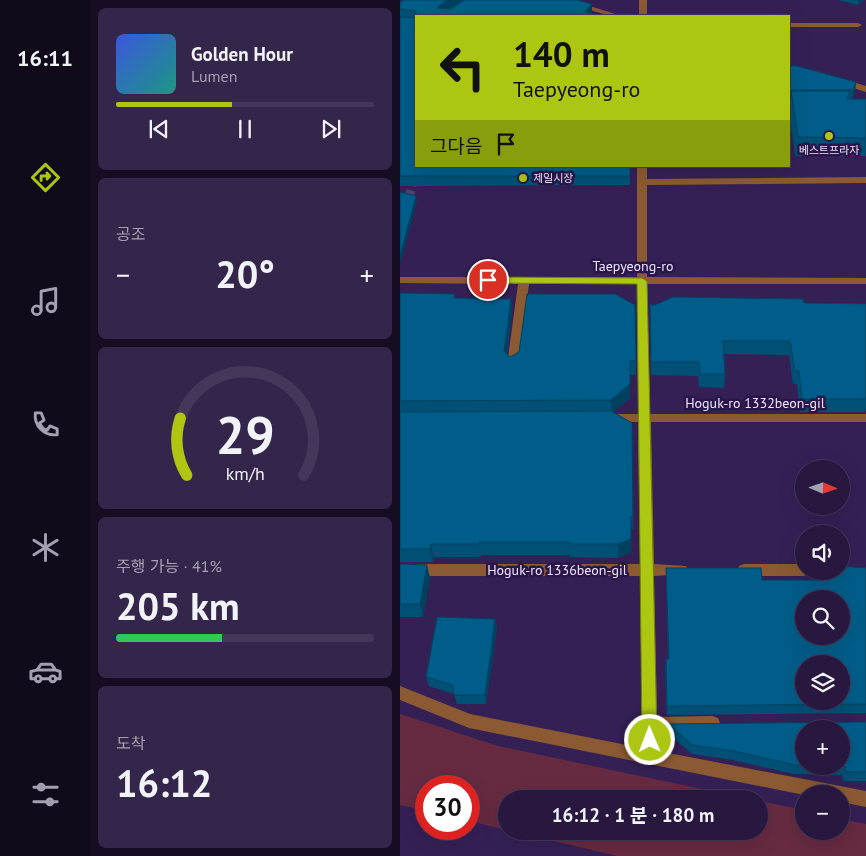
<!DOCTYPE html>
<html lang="ko">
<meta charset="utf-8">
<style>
body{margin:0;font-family:"PT Sans","Noto Sans KR",sans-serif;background:#34254b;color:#f1f3f6;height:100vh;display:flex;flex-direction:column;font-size:19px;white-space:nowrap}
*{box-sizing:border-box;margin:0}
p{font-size:16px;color:#a5a0b1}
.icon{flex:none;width:28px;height:28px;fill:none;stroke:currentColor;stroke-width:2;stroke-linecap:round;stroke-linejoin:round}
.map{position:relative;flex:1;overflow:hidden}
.drawer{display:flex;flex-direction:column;gap:8px;padding:8px;background:#160d23;width:310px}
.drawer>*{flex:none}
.hud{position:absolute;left:15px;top:15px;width:375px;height:152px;border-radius:0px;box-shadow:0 5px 20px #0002,0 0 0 1px #443759;background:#acc611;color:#111;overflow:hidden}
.needle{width:32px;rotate:92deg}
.controls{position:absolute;left:395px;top:460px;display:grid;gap:10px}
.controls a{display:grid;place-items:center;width:55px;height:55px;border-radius:50%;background:#281840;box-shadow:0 5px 20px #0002,0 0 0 1px #443759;font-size:25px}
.speed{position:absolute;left:15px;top:775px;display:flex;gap:10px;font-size:25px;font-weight:700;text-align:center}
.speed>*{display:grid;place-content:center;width:65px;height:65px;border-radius:50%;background:#281840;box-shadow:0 5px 20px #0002,0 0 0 1px #443759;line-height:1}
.speed .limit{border:8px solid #d22;background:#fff;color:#111}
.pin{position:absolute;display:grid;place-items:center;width:42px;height:42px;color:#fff;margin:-21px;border:2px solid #fff;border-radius:50%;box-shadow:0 1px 5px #0007}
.me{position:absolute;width:55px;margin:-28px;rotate:359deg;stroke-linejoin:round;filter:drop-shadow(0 0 4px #0008)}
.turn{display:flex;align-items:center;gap:18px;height:105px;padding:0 15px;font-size:22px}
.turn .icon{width:65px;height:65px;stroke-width:2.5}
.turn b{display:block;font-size:35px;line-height:42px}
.then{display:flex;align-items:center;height:48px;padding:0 15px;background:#0003;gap:10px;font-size:19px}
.big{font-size:38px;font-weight:700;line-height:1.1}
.drawer .tile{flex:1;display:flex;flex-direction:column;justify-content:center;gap:8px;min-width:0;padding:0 18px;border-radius:8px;background:#34254b}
.drawer .dial{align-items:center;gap:0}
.dial svg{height:130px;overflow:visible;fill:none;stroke:#443759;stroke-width:7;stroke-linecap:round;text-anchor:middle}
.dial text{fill:#f1f3f6;stroke:none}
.song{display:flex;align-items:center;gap:15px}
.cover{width:60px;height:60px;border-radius:8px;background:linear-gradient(135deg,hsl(230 70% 55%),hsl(170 70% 35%))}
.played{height:5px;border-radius:2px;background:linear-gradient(90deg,#acc611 45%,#443759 45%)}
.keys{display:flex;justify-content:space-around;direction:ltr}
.heat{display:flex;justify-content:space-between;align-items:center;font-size:28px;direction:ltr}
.charge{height:8px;border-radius:4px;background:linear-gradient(90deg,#34c759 41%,#443759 0)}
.trip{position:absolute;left:98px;top:790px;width:270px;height:50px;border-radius:25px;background:#281840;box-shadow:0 5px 20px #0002,0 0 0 1px #443759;font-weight:700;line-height:50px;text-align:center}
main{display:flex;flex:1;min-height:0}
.dock{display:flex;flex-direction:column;width:90px;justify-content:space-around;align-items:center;background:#100a1a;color:#a5a0b1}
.dock .icon{width:35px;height:35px}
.dock .selected{color:#acc611}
.dock b{font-size:22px;color:#f1f3f6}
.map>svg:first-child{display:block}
.green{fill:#662b41}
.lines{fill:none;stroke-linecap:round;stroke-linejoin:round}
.minor-tunnel-far1{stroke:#503e6f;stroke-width:9;stroke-dasharray:9 4.5;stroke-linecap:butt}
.minor-tunnel{stroke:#503e6f;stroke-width:11;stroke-dasharray:11 5.5;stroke-linecap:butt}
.minor{fill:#8b5a32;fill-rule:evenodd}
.wall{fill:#005076;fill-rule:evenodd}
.shaded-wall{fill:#004160}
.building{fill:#005d89;stroke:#004160;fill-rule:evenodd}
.route{fill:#acc611;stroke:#70810b}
.poi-dot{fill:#acc611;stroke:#2b154a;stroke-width:2}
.labels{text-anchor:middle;stroke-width:5;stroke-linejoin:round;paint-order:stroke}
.far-poi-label{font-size:11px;fill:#ebe6fa;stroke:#2b154a}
.street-label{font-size:14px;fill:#ebe6fa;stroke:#2b154a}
</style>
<main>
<nav class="dock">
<b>16:11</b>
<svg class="icon selected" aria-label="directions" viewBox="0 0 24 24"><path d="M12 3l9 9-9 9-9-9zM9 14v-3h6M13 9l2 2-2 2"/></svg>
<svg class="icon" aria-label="music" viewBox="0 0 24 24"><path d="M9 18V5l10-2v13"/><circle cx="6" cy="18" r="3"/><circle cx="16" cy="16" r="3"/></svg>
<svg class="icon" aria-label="phone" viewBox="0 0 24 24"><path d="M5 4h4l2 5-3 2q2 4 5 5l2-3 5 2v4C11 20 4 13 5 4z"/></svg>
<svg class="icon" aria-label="climate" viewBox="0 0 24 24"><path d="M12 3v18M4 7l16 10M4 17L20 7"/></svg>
<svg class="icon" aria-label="car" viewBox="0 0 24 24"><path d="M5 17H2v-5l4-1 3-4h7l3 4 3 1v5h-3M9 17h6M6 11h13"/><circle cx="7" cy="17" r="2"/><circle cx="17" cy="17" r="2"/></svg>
<svg class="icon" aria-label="filters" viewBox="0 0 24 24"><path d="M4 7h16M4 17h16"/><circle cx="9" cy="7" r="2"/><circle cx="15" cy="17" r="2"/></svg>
</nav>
<section class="drawer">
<div class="tile">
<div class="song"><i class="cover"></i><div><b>Golden Hour</b><p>Lumen</p></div></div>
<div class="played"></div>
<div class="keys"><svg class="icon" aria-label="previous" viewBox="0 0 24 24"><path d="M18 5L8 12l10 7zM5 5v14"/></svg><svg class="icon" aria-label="pause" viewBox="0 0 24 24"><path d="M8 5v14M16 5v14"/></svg><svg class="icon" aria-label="next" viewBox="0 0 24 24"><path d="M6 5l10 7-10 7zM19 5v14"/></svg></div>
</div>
<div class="tile"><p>공조</p>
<div class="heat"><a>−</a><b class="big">20°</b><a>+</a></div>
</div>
<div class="tile dial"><svg viewBox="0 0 100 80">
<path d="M14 69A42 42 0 1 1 86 69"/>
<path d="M14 69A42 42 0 0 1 10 34" stroke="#acc611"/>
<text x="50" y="56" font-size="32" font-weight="700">29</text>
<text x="50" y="72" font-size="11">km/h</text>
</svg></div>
<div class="tile"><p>주행 가능 · 41%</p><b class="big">205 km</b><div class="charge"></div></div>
<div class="tile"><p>도착</p><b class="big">16:12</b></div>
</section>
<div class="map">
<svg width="466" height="856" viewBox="0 0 466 856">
<rect width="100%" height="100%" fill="#352056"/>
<path class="green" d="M0,714L98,746L349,799H106V830L69,821V786H26V811L0,805Z
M359,801L404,810V831H441V819L466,824V856H217L112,831H359Z"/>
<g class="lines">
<path class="minor-tunnel-far1" d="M5,212L13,182"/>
<path class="minor-tunnel" d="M0,229L5,211"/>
<path class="minor" d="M158,0H170L222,16H210Z
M239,0H247V16H239Z
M389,23H458L462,25L458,27H389Z
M439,78L466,86V92L436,83L435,81Z
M237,166H247V179L466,177V183L247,185V277L466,278V284H247L250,414H466V422H251L254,564L286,566L288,570L286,574L254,576L257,717L312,716L318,718L320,723L318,728L312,730L258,731V751L466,791V807L441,802V794L404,795L69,728L0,700V686L70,714L242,748L240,576H0V564H240L238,422H207L201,418L207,414H238L237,284H129L119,365L113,369L107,365L118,284L0,283V277H237Z
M344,564H404V571H410L404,576H344L339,574L337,570L339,566Z"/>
</g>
<path class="wall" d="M63,0L49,9L192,13L191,14L230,166V185L0,186V2Z
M438,0H464L458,5Z
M389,69L456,82L455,92L452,99H466V156H395L389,109L390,99H389Z
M0,293L56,298L111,299L112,312L107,354L110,357L235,305L236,375H230V398L213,412L232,423L233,529H231V552L218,558L170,557V555H81V557H34L33,562H0Z
M404,303L466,304V407L465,412H400L397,384H393L389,355L324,354L325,374L324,388L299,387L298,376L251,375L250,305Z
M0,564L30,578L23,617H0Z
M266,568L362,580H416L415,574L416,571H441L466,568V713L267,715L265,669L266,659H268L266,578Z
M95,619L97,628L86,704H57L54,694L29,686L26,677Z
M466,722V781H443L442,775L393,774L333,760L292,754L267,733L268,724ZM404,729L441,766H404Z"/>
<path class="shaded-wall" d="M48,0H63L40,14L38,8L39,6Z
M458,0H464L458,5Z
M192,4V13L189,16L185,12Z
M456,82L455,92L452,99L453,90Z
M16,196L17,201L0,264V256Z
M111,299L112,312L105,365L104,351Z
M230,361V398L212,413L211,400Z
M231,539V552L218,558V544Z
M31,544L34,557L33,562L30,549Z
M27,565L30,578L23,617L20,604Z
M95,619L97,628L86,704L85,695Z"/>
<path class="building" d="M4,0H48L39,6L38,8L50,9L64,0H177L192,4L185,12L200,16H16V11L0,9V2Z
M16,16V166H230V176H0V17L15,18Z
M393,65L456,82L453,90H389V69Z
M391,91H450L447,99H466V138L398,137Z
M0,192L16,196L0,256Z
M0,293L55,294L54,298L111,299L104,351L110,357L119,352L127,294H215L235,305L236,361H230V384L211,400L0,401Z
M273,297L403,299L404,303L466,304V399H402L399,371H395L390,341H323L325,374H300L299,362H251L250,305H255Z
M211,411L232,423L233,516H231V539L218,544H170V542H79V544H31L30,549H0V412Z
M0,564L27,565L20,604H0Z
M441,566L466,568V704L267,706L266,659H269L266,568H361L362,580H420L419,571H441ZM404,599H441V636H404ZM404,664H441V701H404Z
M37,617L95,619L85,695H54L53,685L26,677Z
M466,722V772H446L445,766H441V729H404V765H395L334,751L292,745L268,724Z"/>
<path class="route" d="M88,277L242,278L247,281L257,740L255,745L250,747L244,745L242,740L237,284L85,283L83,280Z"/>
<g class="poi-dot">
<circle cx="429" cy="136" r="5"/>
<circle cx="123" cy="178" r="5"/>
</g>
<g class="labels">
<g class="far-poi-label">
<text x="429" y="154">베스트프라자</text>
<text x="133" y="182" text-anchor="start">제일시장</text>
</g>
<g class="street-label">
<text x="233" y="271">Taepyeong-ro</text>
<text x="355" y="408">Hoguk-ro 1332beon-gil</text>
<text x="157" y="575">Hoguk-ro 1336beon-gil</text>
</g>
</g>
</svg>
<div class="controls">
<a><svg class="needle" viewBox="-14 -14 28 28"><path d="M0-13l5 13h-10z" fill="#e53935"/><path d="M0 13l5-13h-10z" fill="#a5a0b1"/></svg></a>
<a><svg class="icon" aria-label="sound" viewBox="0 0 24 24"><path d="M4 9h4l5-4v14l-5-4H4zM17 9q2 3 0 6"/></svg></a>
<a><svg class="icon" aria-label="search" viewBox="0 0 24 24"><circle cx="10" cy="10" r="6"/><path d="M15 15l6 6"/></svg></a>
<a><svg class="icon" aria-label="layers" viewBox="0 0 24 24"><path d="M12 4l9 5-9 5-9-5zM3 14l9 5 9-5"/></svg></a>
<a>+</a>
<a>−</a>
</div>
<div class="speed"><div class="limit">30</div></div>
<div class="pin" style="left:88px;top:280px;background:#d93025"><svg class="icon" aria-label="arrive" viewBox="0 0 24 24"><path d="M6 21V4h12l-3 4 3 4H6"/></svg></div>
<svg class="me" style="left:250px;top:740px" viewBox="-20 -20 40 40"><circle r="17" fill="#acc611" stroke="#fff" stroke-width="3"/><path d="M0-11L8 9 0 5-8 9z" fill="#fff"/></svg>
<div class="trip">16:12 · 1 분 · 180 m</div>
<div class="hud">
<div class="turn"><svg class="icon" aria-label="left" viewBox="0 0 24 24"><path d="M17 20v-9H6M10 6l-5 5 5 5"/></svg><div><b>140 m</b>Taepyeong-ro</div></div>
<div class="then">그다음<svg class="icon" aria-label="arrive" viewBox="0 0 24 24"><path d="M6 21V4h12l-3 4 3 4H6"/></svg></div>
</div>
</div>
</main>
